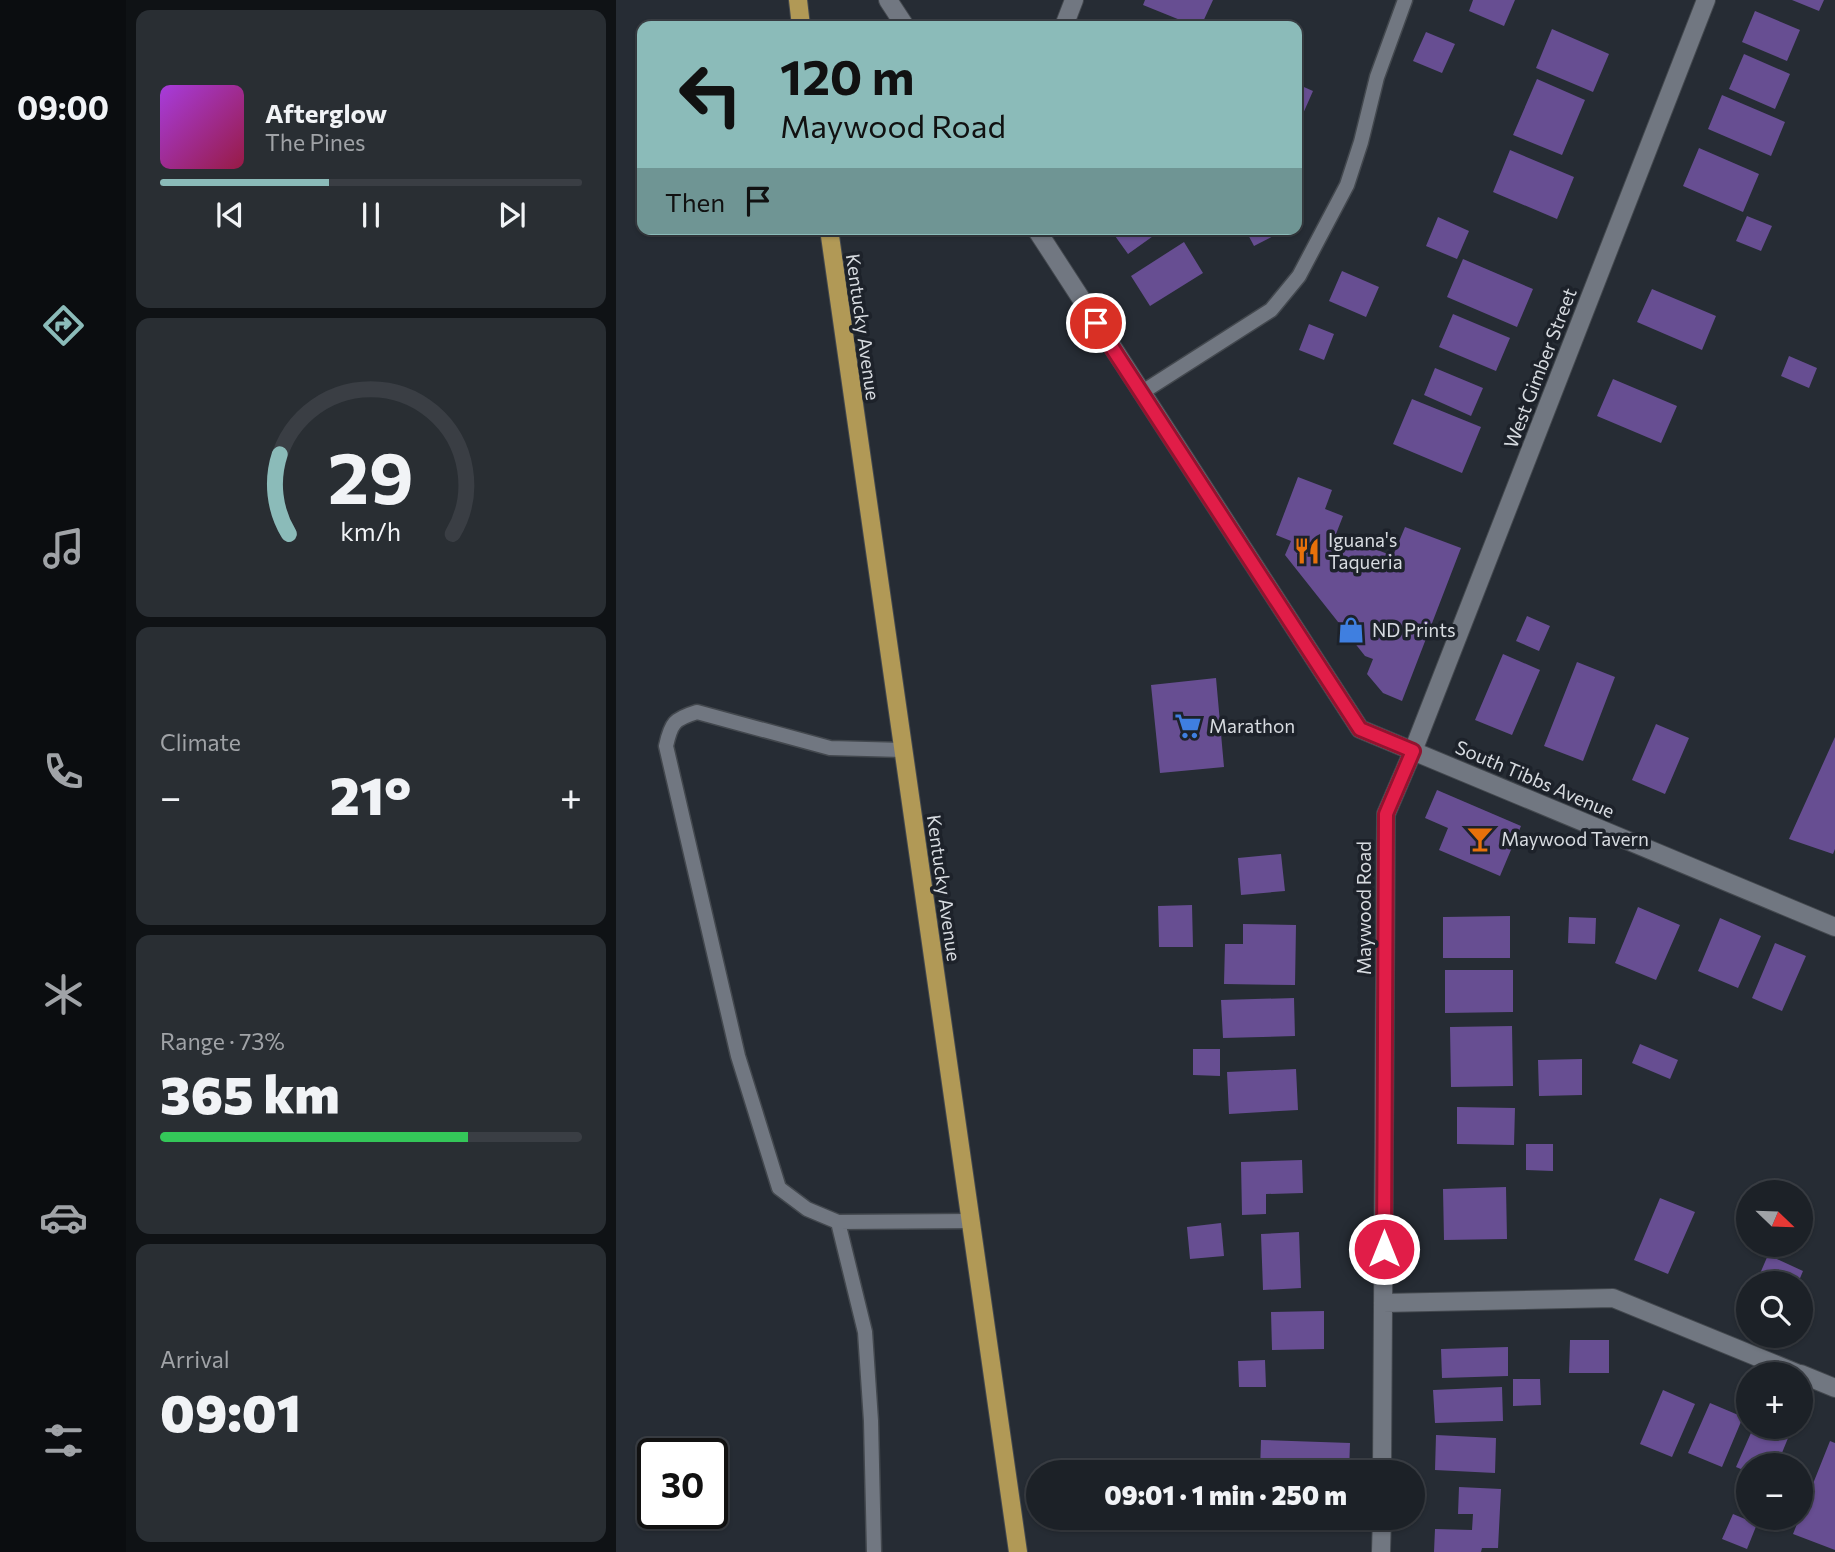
<!DOCTYPE html>
<meta charset="utf-8">
<style>
body{margin:0;font-family:Commissioner,sans-serif;background:#292e33;color:#f1f3f6;height:100vh;display:flex;flex-direction:column;font-size:26px;white-space:nowrap}
*{box-sizing:border-box;margin:0}
p{font-size:23px;color:#a0a3a7}
.icon{flex:none;width:38px;height:38px;fill:none;stroke:currentColor;stroke-width:2;stroke-linecap:round;stroke-linejoin:round}
.map{position:relative;flex:1;overflow:hidden}
.side{display:flex;flex-direction:column;gap:10px;padding:10px;background:#0f1215;width:490px}
.side>*{flex:none}
.banner{position:absolute;left:21px;top:21px;width:665px;height:214px;border-radius:14px;box-shadow:0 2px 5px #0004,0 0 0 2px #3a3e44;background:#8bbbb9;color:#111;overflow:hidden}
.needle{width:46px;rotate:113deg}
.controls{position:absolute;left:1120px;top:1180px;display:grid;gap:14px}
.controls a{display:grid;place-items:center;width:77px;height:77px;border-radius:50%;background:#1c2127;box-shadow:0 2px 5px #0004,0 0 0 2px #3a3e44;font-size:35px}
.speed{position:absolute;left:21px;top:1438px;display:flex;gap:14px;font-size:35px;font-weight:700;text-align:center}
.speed>*{display:grid;place-content:center;width:91px;height:91px;border-radius:50%;background:#1c2127;box-shadow:0 2px 5px #0004,0 0 0 2px #3a3e44;line-height:1}
.speed .limit{border:4px solid #111;border-radius:10px;background:#fff;color:#111}
.pin{position:absolute;display:grid;place-items:center;width:60px;height:60px;color:#fff;margin:-30px;border:4px solid #fff;border-radius:50%;box-shadow:0 2px 7px #0007}
.me{position:absolute;width:77px;margin:-38px;rotate:0deg;stroke-linejoin:round;filter:drop-shadow(0 0 5px #0008)}
.turn{display:flex;align-items:center;gap:24px;height:147px;padding:0 28px;font-size:32px}
.turn .icon{width:91px;height:91px;stroke-width:2.5}
.turn b{display:block;font-size:49px;line-height:60px}
.then{display:flex;align-items:center;height:66px;padding:0 28px;background:#0003;gap:14px;font-size:26px}
.big{font-size:52px;font-weight:800;line-height:1.1}
.side .widget{flex:1;display:flex;flex-direction:column;justify-content:center;gap:10px;min-width:0;padding:0 24px;border-radius:14px;background:#292e33}
.side .dial{align-items:center;gap:0}
.dial svg{height:182px;overflow:visible;fill:none;stroke:#3a3e44;stroke-width:7;stroke-linecap:round;text-anchor:middle}
.dial text{fill:#f1f3f6;stroke:none}
.song{display:flex;align-items:center;gap:21px}
.cover{width:84px;height:84px;border-radius:10px;background:linear-gradient(135deg,hsl(280 70% 55%),hsl(340 70% 35%))}
.played{height:7px;border-radius:4px;background:linear-gradient(90deg,#8bbbb9 40%,#3a3e44 40%)}
.keys{display:flex;justify-content:space-around;direction:ltr}
.heat{display:flex;justify-content:space-between;align-items:center;font-size:38px;direction:ltr}
.charge{height:10px;border-radius:5px;background:linear-gradient(90deg,#34c759 73%,#3a3e44 0)}
.trip{position:absolute;left:410px;top:1460px;width:399px;height:70px;border-radius:35px;background:#1c2127;box-shadow:0 2px 5px #0004,0 0 0 2px #3a3e44;font-weight:800;line-height:70px;text-align:center}
main{display:flex;flex:1;min-height:0}
.menu{display:flex;flex-direction:column;width:126px;justify-content:space-around;align-items:center;background:#0b0d10;color:#a0a3a7}
.menu .icon{width:49px;height:49px}
.menu .on{color:#8bbbb9}
.menu b{font-size:32px;color:#f1f3f6}
.map>svg:first-child{display:block}
.building{fill:#674e92}
.lines{fill:none;stroke-linecap:round;stroke-linejoin:round}
.service-casing{stroke:#43484e;stroke-width:17}
.minor-casing{stroke:#43484e;stroke-width:20}
.secondary-casing{stroke:#43484e;stroke-width:20}
.primary-casing{stroke:#43484e;stroke-width:20}
.service{stroke:#717781;stroke-width:14}
.minor{stroke:#717781;stroke-width:18}
.secondary{stroke:#717781;stroke-width:18}
.primary{stroke:#b19956;stroke-width:18}
.route-casing{stroke:#92132f;stroke-width:18}
.route{stroke:#e11d48;stroke-width:12}
.labels{text-anchor:middle;stroke-width:7;stroke-linejoin:round;paint-order:stroke}
.street-label{font-size:19px;fill:#d7dbe0;stroke:#1d222a}
.poi-label{font-size:19px;fill:#d7dbe0;stroke:#1d222a;text-anchor:start}
</style>
<main>
<nav class="menu">
<b>09:00</b>
<svg class="icon on" aria-label="directions" viewBox="0 0 24 24"><path d="M12 3l9 9-9 9-9-9zM9 14v-3h6M13 9l2 2-2 2"/></svg>
<svg class="icon" aria-label="music" viewBox="0 0 24 24"><path d="M9 18V5l10-2v13"/><circle cx="6" cy="18" r="3"/><circle cx="16" cy="16" r="3"/></svg>
<svg class="icon" aria-label="phone" viewBox="0 0 24 24"><path d="M5 4h4l2 5-3 2q2 4 5 5l2-3 5 2v4C11 20 4 13 5 4z"/></svg>
<svg class="icon" aria-label="climate" viewBox="0 0 24 24"><path d="M12 3v18M4 7l16 10M4 17L20 7"/></svg>
<svg class="icon" aria-label="car" viewBox="0 0 24 24"><path d="M5 17H2v-5l4-1 3-4h7l3 4 3 1v5h-3M9 17h6M6 11h13"/><circle cx="7" cy="17" r="2"/><circle cx="17" cy="17" r="2"/></svg>
<svg class="icon" aria-label="filters" viewBox="0 0 24 24"><path d="M4 7h16M4 17h16"/><circle cx="9" cy="7" r="2"/><circle cx="15" cy="17" r="2"/></svg>
</nav>
<section class="side">
<div class="widget">
<div class="song"><i class="cover"></i><div><b>Afterglow</b><p>The Pines</p></div></div>
<div class="played"></div>
<div class="keys"><svg class="icon" aria-label="previous" viewBox="0 0 24 24"><path d="M18 5L8 12l10 7zM5 5v14"/></svg><svg class="icon" aria-label="pause" viewBox="0 0 24 24"><path d="M8 5v14M16 5v14"/></svg><svg class="icon" aria-label="next" viewBox="0 0 24 24"><path d="M6 5l10 7-10 7zM19 5v14"/></svg></div>
</div>
<div class="widget dial"><svg viewBox="0 0 100 80">
<path d="M14 69A42 42 0 1 1 86 69"/>
<path d="M14 69A42 42 0 0 1 10 34" stroke="#8bbbb9"/>
<text x="50" y="56" font-size="32" font-weight="700">29</text>
<text x="50" y="72" font-size="11">km/h</text>
</svg></div>
<div class="widget"><p>Climate</p>
<div class="heat"><a>−</a><b class="big">21°</b><a>+</a></div>
</div>
<div class="widget"><p>Range · 73%</p><b class="big">365 km</b><div class="charge"></div></div>
<div class="widget"><p>Arrival</p><b class="big">09:01</b></div>
</section>
<div class="map">
<svg width="1219" height="1552" viewBox="0 0 1219 1552">
<rect width="100%" height="100%" fill="#262c34"/>
<path class="building" d="M529,0H597L585,26H579L527,5Z
M857,0H899L888,26L853,11Z
M1176,0H1208L1203,11Z
M1139,11L1184,30L1171,61L1126,42Z
M936,29L993,54L977,92L920,68Z
M810,32L839,44L826,73L797,61Z
M1128,54L1174,74L1159,109L1113,89Z
M921,79L969,100L946,155L897,135Z
M681,84L697,91L686,116L681,114Z
M1106,95L1169,122L1155,156L1092,129Z
M1083,148L1143,174L1127,212L1067,186Z
M894,150L958,177L941,219L877,192Z
M1131,216L1156,226L1145,251L1120,241Z
M822,217L853,231L841,259L810,246Z
M494,229H547L512,254Z
M629,229H660L663,233L638,246Z
M568,242L587,273L534,306L515,276Z
M847,259L917,289L901,327L831,297Z
M726,271L763,287L750,317L713,301Z
M1036,289L1100,316L1086,350L1021,322Z
M837,314L894,338L880,371L823,347Z
M693,324L718,334L708,360L683,350Z
M1173,356L1201,368L1193,388L1165,376Z
M819,368L867,388L855,416L808,395Z
M997,379L1061,406L1045,443L981,416Z
M796,399L865,427L846,473L777,444Z
M682,477L716,490L709,509L727,516L720,534L777,556L789,527L845,548L786,701L767,693L751,674L757,659L749,656L669,555L675,541L660,535Z
M911,616L934,626L923,651L900,641Z
M887,654L924,670L896,735L859,720Z
M961,662L999,677L967,761L928,746Z
M600,678L608,767L544,773L535,685Z
M1040,724L1073,738L1049,794L1016,780Z
M1219,737V849L1217,854L1173,839Z
M821,790L905,826L884,876L823,850L832,828L809,818Z
M665,854L669,891L625,895L622,858Z
M576,905L577,947H543L542,906Z
M1022,907L1064,925L1040,980L999,963Z
M894,916V958H827V917Z
M953,917L980,918L979,944L952,943Z
M1104,918L1145,936L1122,988L1082,971Z
M627,924L680,925L679,985L608,984L609,944H627Z
M1159,943L1190,956L1166,1011L1136,998Z
M829,970H897V1012L829,1013Z
M678,998L679,1036L607,1038L605,1000Z
M896,1026L897,1086L835,1087L834,1027Z
M1024,1044L1062,1060L1054,1079L1016,1063Z
M577,1049H604V1076L577,1075Z
M966,1059V1095L923,1096L922,1060Z
M680,1069L682,1110L613,1114L611,1072Z
M841,1107L899,1108L898,1145L841,1144Z
M910,1144H937V1171L910,1170Z
M686,1160L687,1193L650,1194V1214L626,1215L625,1162Z
M890,1187L891,1239L828,1240L827,1189Z
M1044,1198L1079,1212L1052,1274L1018,1260Z
M605,1223L608,1256L574,1259L571,1227Z
M683,1232L685,1288L647,1290L645,1234Z
M1152,1255L1187,1271L1182,1283H1140Z
M708,1311V1349L656,1350L655,1312Z
M954,1340H993V1373H953Z
M892,1347V1376L826,1378L825,1349Z
M649,1360L650,1387H623L622,1361Z
M897,1379H924L925,1405L897,1406Z
M886,1387L887,1421L819,1423L817,1390Z
M1047,1390L1079,1404L1056,1457L1024,1444Z
M1094,1403L1127,1417L1106,1467L1072,1453Z
M1138,1426H1177L1161,1465H1132V1472L1120,1467Z
M820,1435L880,1438L879,1473L819,1470Z
M645,1440L734,1443L733,1472H644Z
M1214,1441L1219,1443V1550L1177,1534Z
M843,1487L885,1489L882,1548H866L865,1552H818L819,1529L856,1530L857,1514H842Z
M1117,1514L1141,1524L1131,1549L1106,1539Z"/>
<g class="lines">
<g class="service-casing">
<path id="service" d="M525,393L655,310L683,276L731,185L745,142L761,77L789,0
M287,750L214,748L81,712C58,719 55,723 50,746L122,1056L163,1188L191,1209L222,1222L355,1221
M222,1222L249,1332L255,1421L258,1552"/>
</g>
<g class="minor-casing">
<path id="minor" d="M448,26L458,0
M767,1303L997,1298L1183,1374
M1185,1374L1219,1388
M766,1472L770,814L797,751L1090,0
M765,1552L766,1517"/>
</g>
<g class="secondary-casing">
<path id="secondary" d="M272,0L289,26
M420,229L744,729L1219,927"/>
</g>
<g class="primary-casing">
<path id="primary" d="M182,0L185,26
M213,229L402,1552"/>
</g>
<use href="#service" class="service"/>
<use href="#minor" class="minor"/>
<use href="#secondary" class="secondary"/>
<use href="#primary" class="primary"/>
</g>
<g class="lines">
<g class="route-casing">
<path id="route" d="M480,323L744,729L797,751L770,814L768,1249"/>
</g>
<use href="#route" class="route"/>
</g>
<defs>
<g id="restaurant-bare" transform="scale(2.1)"><path d="M-5-6h1v4h1v-4h1v4h1v-4h1v5L-1.5 .5V6h-2V.5L-5-1ZM5-6V6H3V1.5H1.5Q1.5-4 5-6Z" fill="#e8710a" stroke="#1d222a" stroke-width="2.5" paint-order="stroke"/></g>
<g id="shop-bare" transform="scale(2.1)"><path d="M-5-2.5h2.3a2.7 3.5 0 0 1 5.4 0H5L5.5 6h-11ZM-1.5-2.5h3a1.5 2.3 0 0 0-3 0Z" fill="#3f7fe0" stroke="#1d222a" stroke-width="2.5" paint-order="stroke"/></g>
<g id="supermarket-bare" transform="scale(2.1)"><path d="M-6-5.5h2.5l.6 2H6L4.5 2H-2.5L-4.4-4H-6ZM-1.5 3.2a1.3 1.3 0 1 0 .1 0ZM3 3.2a1.3 1.3 0 1 0 .1 0Z" fill="#3f7fe0" stroke="#1d222a" stroke-width="2.5" paint-order="stroke"/></g>
<g id="bar-bare" transform="scale(2.1)"><path d="M-6-5H6L.8 .8V4.5H3.5V6h-7V4.5H-.8V.8Z" fill="#e8710a" stroke="#1d222a" stroke-width="2.5" paint-order="stroke"/></g>
</defs>
<g fill-rule="evenodd">
<use href="#restaurant-bare" x="691" y="551"/>
<use href="#shop-bare" x="735" y="630"/>
<use href="#supermarket-bare" x="572" y="726"/>
<use href="#bar-bare" x="864" y="839"/>
</g>
<g class="labels">
<g class="street-label">
<text transform="translate(247 327) rotate(82)" y="7">Kentucky Avenue</text>
<text transform="translate(924 368) rotate(-69)" y="7">West Gimber Street</text>
<text transform="translate(919 779) rotate(23)" y="7">South Tibbs Avenue</text>
<text transform="translate(328 888) rotate(82)" y="7">Kentucky Avenue</text>
<text transform="translate(748 908) rotate(-90)" y="7">Maywood Road</text>
</g>
<g class="poi-label">
<text x="712" y="547">Iguana's<tspan x="712" dy="22">Taqueria</tspan></text>
<text x="756" y="637">ND Prints</text>
<text x="593" y="733">Marathon</text>
<text x="885" y="846">Maywood Tavern</text>
</g>
</g>
</svg>
<div class="controls">
<a><svg class="needle" viewBox="-14 -14 28 28"><path d="M0-13l5 13h-10z" fill="#e53935"/><path d="M0 13l5-13h-10z" fill="#a0a3a7"/></svg></a>
<a><svg class="icon" aria-label="search" viewBox="0 0 24 24"><circle cx="10" cy="10" r="6"/><path d="M15 15l6 6"/></svg></a>
<a>+</a>
<a>−</a>
</div>
<div class="speed"><div class="limit">30</div></div>
<div class="pin" style="left:480px;top:323px;background:#d93025"><svg class="icon" aria-label="arrive" viewBox="0 0 24 24"><path d="M6 21V4h12l-3 4 3 4H6"/></svg></div>
<svg class="me" style="left:768px;top:1249px" viewBox="-20 -20 40 40"><circle r="17" fill="#e11d48" stroke="#fff" stroke-width="3"/><path d="M0-11L8 9 0 5-8 9z" fill="#fff"/></svg>
<div class="trip">09:01 · 1 min · 250 m</div>
<div class="banner">
<div class="turn"><svg class="icon" aria-label="left" viewBox="0 0 24 24"><path d="M17 20v-9H6M10 6l-5 5 5 5"/></svg><div><b>120 m</b>Maywood Road</div></div>
<div class="then">Then<svg class="icon" aria-label="arrive" viewBox="0 0 24 24"><path d="M6 21V4h12l-3 4 3 4H6"/></svg></div>
</div>
</div>
</main>
